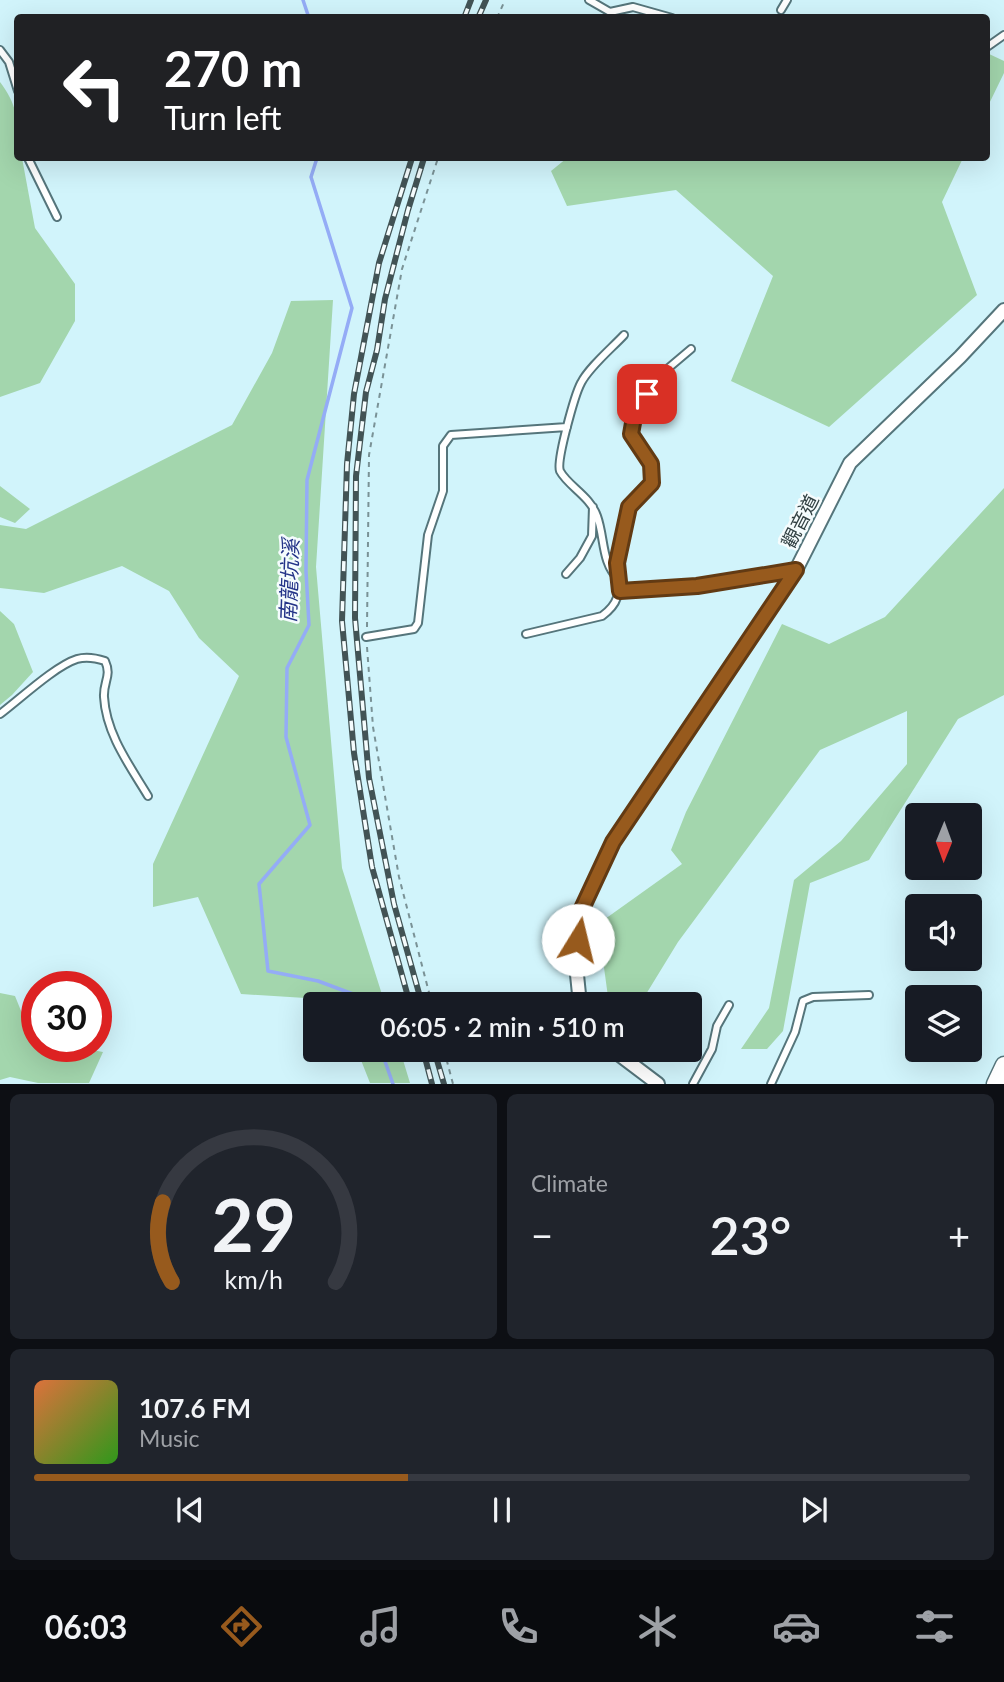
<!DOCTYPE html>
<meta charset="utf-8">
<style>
body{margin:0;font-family:Lato,"Noto Sans TC",sans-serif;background:#20242c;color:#f1f3f6;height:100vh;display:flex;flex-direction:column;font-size:26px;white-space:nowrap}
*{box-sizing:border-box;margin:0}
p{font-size:23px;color:#9ea1a6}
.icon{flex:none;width:38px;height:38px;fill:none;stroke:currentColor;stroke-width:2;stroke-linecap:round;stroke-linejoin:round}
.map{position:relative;height:1084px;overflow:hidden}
.panel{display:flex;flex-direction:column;gap:10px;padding:10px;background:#0d0f14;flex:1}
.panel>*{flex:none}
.top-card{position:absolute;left:14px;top:14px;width:976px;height:147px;border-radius:7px;box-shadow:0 7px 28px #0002;background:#202124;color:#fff;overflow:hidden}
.needle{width:46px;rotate:181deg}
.controls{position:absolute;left:905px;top:803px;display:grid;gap:14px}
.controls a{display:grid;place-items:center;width:77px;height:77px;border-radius:7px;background:#171b24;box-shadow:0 7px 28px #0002;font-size:35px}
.speed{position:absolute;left:21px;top:971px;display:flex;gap:14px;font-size:35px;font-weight:700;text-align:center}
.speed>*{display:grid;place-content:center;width:91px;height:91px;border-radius:50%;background:#171b24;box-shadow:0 7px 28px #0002;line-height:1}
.speed .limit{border:10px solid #d22;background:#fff;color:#111}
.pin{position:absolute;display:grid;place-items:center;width:60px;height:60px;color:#fff;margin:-30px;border-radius:14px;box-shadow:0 4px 10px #0006}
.me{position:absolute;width:77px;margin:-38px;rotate:9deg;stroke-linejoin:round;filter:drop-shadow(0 0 5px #0008)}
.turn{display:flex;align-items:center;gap:24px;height:147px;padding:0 35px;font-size:32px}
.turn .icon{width:91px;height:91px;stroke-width:2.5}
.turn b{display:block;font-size:49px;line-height:60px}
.big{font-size:52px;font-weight:600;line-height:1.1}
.panel .tile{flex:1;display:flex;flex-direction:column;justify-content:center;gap:10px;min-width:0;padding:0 24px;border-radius:10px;background:#20242c}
.panel .dial{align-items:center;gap:0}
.dial svg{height:182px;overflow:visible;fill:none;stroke:#363941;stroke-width:7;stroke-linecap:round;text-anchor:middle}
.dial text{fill:#f1f3f6;stroke:none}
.song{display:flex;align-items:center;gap:21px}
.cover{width:84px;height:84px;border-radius:10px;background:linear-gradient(135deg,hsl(20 70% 55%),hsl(110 70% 35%))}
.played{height:7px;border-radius:4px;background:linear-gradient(90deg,#975a1d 40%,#363941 40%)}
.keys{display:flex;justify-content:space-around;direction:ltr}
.heat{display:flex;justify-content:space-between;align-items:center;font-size:38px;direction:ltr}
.panel .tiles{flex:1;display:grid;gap:10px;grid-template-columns:1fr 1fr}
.tile:last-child{grid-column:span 2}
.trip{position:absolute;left:303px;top:992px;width:399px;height:70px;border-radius:7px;background:#171b24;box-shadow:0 7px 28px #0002;font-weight:600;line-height:70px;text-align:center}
.tab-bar{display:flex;height:112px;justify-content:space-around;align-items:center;background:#090b0e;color:#9ea1a6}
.tab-bar .icon{width:49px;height:49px}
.tab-bar .active{color:#975a1d}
.tab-bar b{font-size:32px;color:#f1f3f6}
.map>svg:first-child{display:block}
.green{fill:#a3d6ad}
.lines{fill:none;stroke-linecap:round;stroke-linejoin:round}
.stream{stroke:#94acf6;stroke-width:3.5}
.service-casing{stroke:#55757b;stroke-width:10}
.minor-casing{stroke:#55757b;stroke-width:16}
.tertiary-casing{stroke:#55757b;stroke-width:19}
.path{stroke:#7a9296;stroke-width:2;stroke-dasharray:5 5;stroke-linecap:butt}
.service{stroke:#fff;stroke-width:6}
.minor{stroke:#fff;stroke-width:12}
.tertiary{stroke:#fff;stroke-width:16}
.rail-casing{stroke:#425355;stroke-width:6}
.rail{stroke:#f5fcfd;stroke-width:3.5;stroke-dasharray:10;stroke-linecap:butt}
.route-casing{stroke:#623a13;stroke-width:18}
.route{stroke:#975a1d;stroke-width:12}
.labels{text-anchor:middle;stroke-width:5;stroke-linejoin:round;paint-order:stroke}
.street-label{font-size:19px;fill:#314042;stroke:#f5fcfd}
.water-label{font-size:21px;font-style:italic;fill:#243488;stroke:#f5fcfd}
</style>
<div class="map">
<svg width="1004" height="1084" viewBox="0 0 1004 1084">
<rect width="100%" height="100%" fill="#d1f4fb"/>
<path class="green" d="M987,53L1004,61V73L987,108Z
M0,82C20,108 18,126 18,158H22L35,228L75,284V321L40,383L0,397Z
M567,158H963L942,202L977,295L829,427L731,381L773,276L676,190L567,206L551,171Z
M333,300L316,567L342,868L385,1004H339L337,1000L241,994L198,897L153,907V864L239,676L199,638L169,591L122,566L44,593L0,588V525L26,529L232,425L272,353L291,301Z
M0,486L30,509L15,523L0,517Z
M1004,488V695L958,719L869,860L810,883L783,1031L767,1049H741L769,1008L794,880L841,841L907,764V711L820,750L678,942L640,1004H609L598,924L682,864L671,850L686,812L782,624L829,644L885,617Z
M0,611L14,624L33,672L12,695L0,705Z
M0,993L15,996L32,1038L37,1039V1046L76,1047L103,1052L89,1083H38L10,1077L0,1080Z
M357,1050H400L410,1083H370Z"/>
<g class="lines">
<path class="stream" d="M303,0L309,18
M317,158L311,177L352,308L307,480L306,571L309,625L287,668L286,737L310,825L259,884L268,971L318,981L361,997L364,1004
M381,1050L393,1084"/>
<g class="service-casing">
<path id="service" d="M589,0L610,12L633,7L672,18
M781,10L787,0
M987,47L1004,35
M0,50L9,62L18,91
M28,158L57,217
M566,574L580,558L592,536L593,507
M619,580C601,563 605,538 597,516C590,496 568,486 560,471C556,461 575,394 581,383C589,367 612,348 624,335
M620,591L697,586L794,571
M526,634L602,616C625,599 617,586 618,562C618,548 623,519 629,507C634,498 645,490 651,483V464L631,434L635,412L659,376L691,349
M366,637L414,629L418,623L428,535L443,491V446L451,435L567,427
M0,714C20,699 55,666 77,659C87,656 96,658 105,661C112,676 103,682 104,697C106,734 130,766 148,796
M693,1084L712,1049L717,1026L729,1005
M771,1084L795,1032L803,1001L813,997L869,995"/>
</g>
<g class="minor-casing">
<path id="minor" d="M580,1004L576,965L579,915L613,842L796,570L850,463L960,357L1004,310
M613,1050L658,1084"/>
</g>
<g class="tertiary-casing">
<path id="tertiary" d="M995,1084L1004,1065"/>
</g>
<path class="path" d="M497,18L505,0
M367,627L369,455L402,269L438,158
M367,647L373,727L399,877L432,1004
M444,1050L453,1084"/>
<use href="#service" class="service"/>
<use href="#minor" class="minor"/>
<use href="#tertiary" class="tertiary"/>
<g class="rail-casing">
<path id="rail" d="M464,18L471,0
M478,18L486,0
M410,1004L372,867L354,753L342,621L347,464L354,394L379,263L412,158
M422,1004L394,904L369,778L355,618L356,476L366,392L377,350L385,299L408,210L424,158
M423,1050L432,1084
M434,1050L444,1084"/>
</g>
<use href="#rail" class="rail"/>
</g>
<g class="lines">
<g class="route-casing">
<path id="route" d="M578,940L579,915L613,842L796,570L697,586L620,591L617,563L629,507L652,483L651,464L631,434L635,412L647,394"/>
</g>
<use href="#route" class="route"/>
</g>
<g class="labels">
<g class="street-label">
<text transform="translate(800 521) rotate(-63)" y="7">觀音道</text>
</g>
<g class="water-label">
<text transform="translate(290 581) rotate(-88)" y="7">南龍坑溪</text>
</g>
</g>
</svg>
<div class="controls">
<a><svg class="needle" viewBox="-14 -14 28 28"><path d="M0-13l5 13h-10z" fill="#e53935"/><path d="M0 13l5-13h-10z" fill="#9ea1a6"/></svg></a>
<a><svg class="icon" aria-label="sound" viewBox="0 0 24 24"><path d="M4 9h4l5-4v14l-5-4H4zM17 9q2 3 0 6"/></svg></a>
<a><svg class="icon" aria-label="layers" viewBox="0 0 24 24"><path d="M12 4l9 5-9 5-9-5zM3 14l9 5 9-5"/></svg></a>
</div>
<div class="speed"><div class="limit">30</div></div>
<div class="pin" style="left:647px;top:394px;background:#d93025"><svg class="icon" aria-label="arrive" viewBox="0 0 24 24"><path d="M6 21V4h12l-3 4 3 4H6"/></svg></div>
<svg class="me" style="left:578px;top:940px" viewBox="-20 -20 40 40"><circle r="19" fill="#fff"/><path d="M0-13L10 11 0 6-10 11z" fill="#975a1d"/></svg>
<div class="trip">06:05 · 2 min · 510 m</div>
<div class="top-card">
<div class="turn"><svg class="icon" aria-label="left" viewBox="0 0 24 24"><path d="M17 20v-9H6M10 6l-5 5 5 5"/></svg><div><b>270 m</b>Turn left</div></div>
</div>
</div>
<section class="panel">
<div class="tiles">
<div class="tile dial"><svg viewBox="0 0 100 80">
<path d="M14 69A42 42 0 1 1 86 69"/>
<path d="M14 69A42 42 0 0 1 10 34" stroke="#975a1d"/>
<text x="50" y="56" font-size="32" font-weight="700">29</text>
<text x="50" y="72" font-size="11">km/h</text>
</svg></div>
<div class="tile"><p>Climate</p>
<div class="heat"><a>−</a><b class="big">23°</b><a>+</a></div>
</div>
<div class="tile">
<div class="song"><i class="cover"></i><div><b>107.6 FM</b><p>Music</p></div></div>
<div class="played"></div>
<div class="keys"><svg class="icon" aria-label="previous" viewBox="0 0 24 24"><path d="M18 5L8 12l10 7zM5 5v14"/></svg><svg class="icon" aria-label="pause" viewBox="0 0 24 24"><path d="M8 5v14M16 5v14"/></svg><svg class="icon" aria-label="next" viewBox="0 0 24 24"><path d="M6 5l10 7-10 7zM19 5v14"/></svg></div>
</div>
</div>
</section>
<nav class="tab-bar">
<b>06:03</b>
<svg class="icon active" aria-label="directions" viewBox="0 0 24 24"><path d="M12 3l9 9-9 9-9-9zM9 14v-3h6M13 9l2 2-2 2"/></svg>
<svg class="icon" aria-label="music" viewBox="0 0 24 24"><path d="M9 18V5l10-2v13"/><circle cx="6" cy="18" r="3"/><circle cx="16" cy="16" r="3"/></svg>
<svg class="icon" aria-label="phone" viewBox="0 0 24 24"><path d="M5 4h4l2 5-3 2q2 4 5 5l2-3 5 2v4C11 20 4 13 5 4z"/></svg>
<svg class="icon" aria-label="climate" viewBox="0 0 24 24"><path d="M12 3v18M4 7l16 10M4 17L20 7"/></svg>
<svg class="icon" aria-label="car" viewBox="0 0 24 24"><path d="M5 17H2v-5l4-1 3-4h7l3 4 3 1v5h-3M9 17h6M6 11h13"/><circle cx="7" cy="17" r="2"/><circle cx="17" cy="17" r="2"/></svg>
<svg class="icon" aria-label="filters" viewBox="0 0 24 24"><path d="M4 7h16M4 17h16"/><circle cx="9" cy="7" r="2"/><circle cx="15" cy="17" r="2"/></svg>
</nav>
